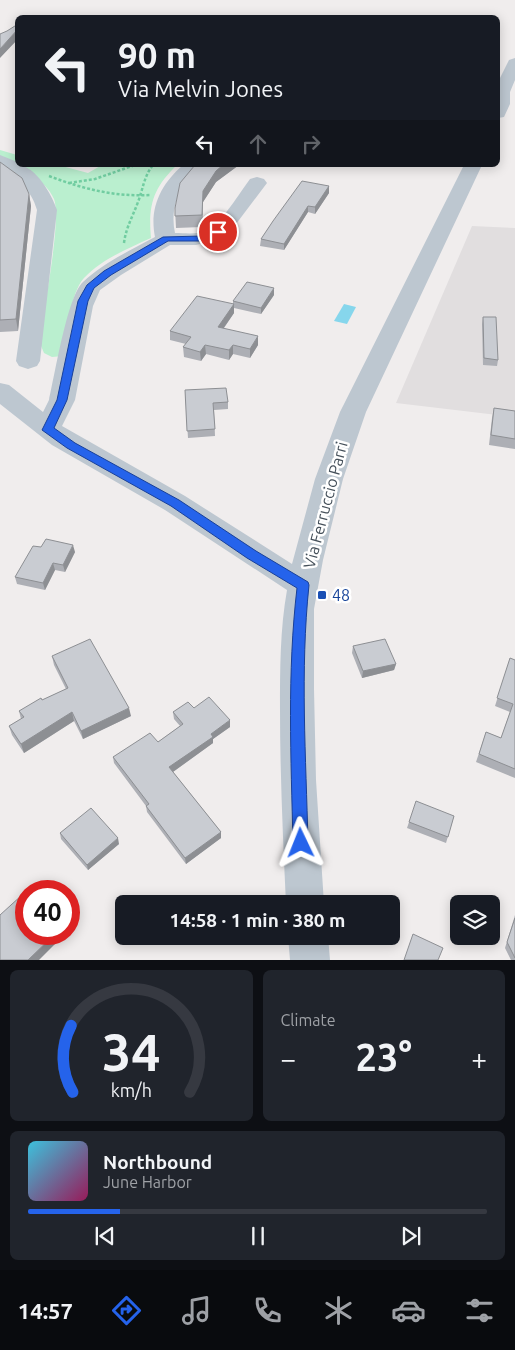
<!DOCTYPE html>
<meta charset="utf-8">
<style>
body{margin:0;font-family:Ubuntu,sans-serif;background:#20242c;color:#f1f3f6;height:100vh;display:flex;flex-direction:column;font-size:19px;white-space:nowrap}
*{box-sizing:border-box;margin:0}
p{font-size:16px;color:#9ea1a6}
.icon{flex:none;width:28px;height:28px;fill:none;stroke:currentColor;stroke-width:2;stroke-linecap:round;stroke-linejoin:round}
.map{position:relative;height:960px;overflow:hidden}
.side{display:flex;flex-direction:column;gap:10px;padding:10px;background:#0d0f14;flex:1}
.side>*{flex:none}
.guide{position:absolute;left:15px;top:15px;width:485px;height:152px;border-radius:8px;box-shadow:0 2px 12px #0003;background:#171b24;color:#f1f3f6;overflow:hidden}
.fabs{position:absolute;left:450px;top:895px;display:grid;gap:10px}
.fabs a{display:grid;place-items:center;width:50px;height:50px;border-radius:8px;background:#171b24;box-shadow:0 2px 12px #0003;font-size:25px}
.speed{position:absolute;left:15px;top:880px;display:flex;gap:10px;font-size:25px;font-weight:700;text-align:center}
.speed>*{display:grid;place-content:center;width:65px;height:65px;border-radius:50%;background:#171b24;box-shadow:0 2px 12px #0003;line-height:1}
.speed .limit{border:8px solid #d22;background:#fff;color:#111}
.pin{position:absolute;display:grid;place-items:center;width:42px;height:42px;color:#fff;margin:-21px;border:2px solid #fff;border-radius:50%;box-shadow:0 1px 5px #0007}
.me{position:absolute;width:55px;margin:-28px;rotate:358deg;stroke-linejoin:round;filter:drop-shadow(0 0 4px #0008)}
.turn{display:flex;align-items:center;gap:18px;height:105px;padding:0 20px;font-size:22px}
.turn .icon{width:65px;height:65px;stroke-width:2.5}
.turn b{display:block;font-size:35px;line-height:42px}
.lanes{display:flex;align-items:center;height:48px;padding:0 20px;background:#0003;justify-content:center;gap:25px;direction:ltr}
.lanes .off{opacity:.35}
.big{font-size:38px;font-weight:600;line-height:1.1}
.side .widget{flex:1;display:flex;flex-direction:column;justify-content:center;gap:8px;min-width:0;padding:0 18px;border-radius:8px;background:#20242c}
.side .dial{align-items:center;gap:0}
.dial svg{height:130px;overflow:visible;fill:none;stroke:#363941;stroke-width:7;stroke-linecap:round;text-anchor:middle}
.dial text{fill:#f1f3f6;stroke:none}
.song{display:flex;align-items:center;gap:15px}
.cover{width:60px;height:60px;border-radius:8px;background:linear-gradient(135deg,hsl(190 70% 55%),hsl(330 70% 35%))}
.played{height:5px;border-radius:2px;background:linear-gradient(90deg,#2563eb 20%,#363941 20%)}
.keys{display:flex;justify-content:space-around;direction:ltr}
.heat{display:flex;justify-content:space-between;align-items:center;font-size:28px;direction:ltr}
.side .tiles{flex:1;display:grid;gap:10px;grid-template-columns:1fr 1fr}
.widget:last-child{grid-column:span 2}
.trip{position:absolute;left:115px;top:895px;width:285px;height:50px;border-radius:8px;background:#171b24;box-shadow:0 2px 12px #0003;font-weight:600;line-height:50px;text-align:center}
.dock{display:flex;height:80px;justify-content:space-around;align-items:center;background:#090b0e;color:#9ea1a6}
.dock .icon{width:35px;height:35px}
.dock .selected{color:#2563eb}
.dock b{font-size:22px;color:#f1f3f6}
.map>svg:first-child{display:block}
.education{fill:#e1dedf}
.green{fill:#baefcf}
.water{fill:#86d6ec}
.lines{fill:none;stroke-linecap:round;stroke-linejoin:round}
.path{stroke:#71cda1;stroke-width:2.5;stroke-dasharray:3 2;stroke-linecap:butt}
.minor{fill:#bdc7d0;fill-rule:evenodd}
.wall{fill:#adafb5}
.shaded-wall{fill:#8d8f93}
.building{fill:#c9ccd2;stroke:#8d8f93}
.route{fill:#2563eb;stroke:#184099}
.transit-dot{fill:#1a4fb4;stroke:#fff;stroke-width:2}
.labels{text-anchor:middle;stroke-width:5;stroke-linejoin:round;paint-order:stroke}
.street-label{font-size:16px;fill:#45505a;stroke:#fff}
.transit-label{font-size:16px;fill:#164399;stroke:#fff;text-anchor:start}
</style>
<div class="map">
<svg width="515" height="960" viewBox="0 0 515 960">
<rect width="100%" height="100%" fill="#f0eded"/>
<path class="education" d="M472,226L515,228V417L396,403Z"/>
<path class="green" d="M0,150L17,155L18,165H58L88,173L102,165H177C153,188 148,205 151,238C129,248 102,259 84,278C70,293 67,335 63,356L52,357L44,353L39,341C43,314 62,220 54,199C45,178 18,167 0,157Z"/>
<path class="water" d="M344,304L356,307L347,324L334,321Z"/>
<g class="lines">
<path class="path" d="M49,176C83,189 115,197 151,195
M69,183L95,179L135,165
M124,243C126,227 133,216 138,202C143,189 144,176 153,165"/>
<path class="minor" d="M515,58V80L510,92V104L504,117L498,118V82L509,60Z
M0,155L15,161L18,165C36,166 52,195 57,210L40,361L37,366L28,369L19,366L16,361L37,210C31,189 18,179 0,169Z
M183,165H203C199,172 192,177 186,183C175,196 171,215 175,233C185,233 198,235 207,230C222,223 240,192 250,179L257,177L264,179L267,183L233,228L221,239L196,245H170L121,275L100,290L93,306L75,400L62,426L185,496L292,564L315,479L340,412L464,165H482L366,412L343,479L323,560L314,609V689L316,780L324,904H286C283,839 280,774 280,709C280,670 280,629 287,590L165,510L52,445L0,404V383L9,385L43,412L49,400C55,375 67,297 83,282C103,263 131,250 155,237C149,208 161,184 183,165Z
M288,936H328L330,960H290Z"/>
</g>
<path class="wall" d="M0,162L29,194L31,206L18,331L0,332Z
M195,165H239L216,182L203,202L202,227L176,228L175,208Z
M329,186V193L315,214L308,212L284,250L260,246L261,239Z
M274,295L261,314L234,308V313L224,328L258,345L250,358L233,354L229,360L206,354L201,361L184,357L183,347L186,344L170,340V331L233,304V301Z
M483,317L498,360L497,366L483,365L482,324Z
M185,390L228,402V409L214,410L215,436L188,438Z
M494,408L515,411V449L489,445L492,418Z
M41,547L75,552L65,572L55,570L45,590L17,584L15,577Z
M353,646L396,664L394,670L362,678L352,653Z
M52,656L131,716L83,739L74,721L24,753L12,735L9,726L21,719L19,711L66,689L54,665Z
M510,658L515,660V778L476,762L486,732L501,738L510,712L495,706Z
M194,708L230,727L213,739V743L173,772L221,832V838L186,864L147,812L146,806L114,763L113,757L158,742L180,726L174,719L173,712Z
M454,816L446,843L407,828L409,822Z
M60,833L119,844L88,870L61,839Z
M515,915V960H511L505,948Z"/>
<path class="shaded-wall" d="M18,29V39L0,58V49Z
M223,165H239L216,182L203,202L202,227V215L203,191L216,171Z
M329,186V193L315,214V207Z
M29,194L31,206L18,331L16,319Z
M308,206V212L284,250V244Z
M274,288V295L261,314V308Z
M234,304V313L218,336V327Z
M258,336V345L250,358V349Z
M205,345L206,354L201,361L200,352Z
M233,345V354L229,360V350Z
M73,545L75,552L65,572L63,565Z
M53,563L55,570L45,590L43,583Z
M396,664L394,670L362,678L363,671Z
M129,708L131,716L83,739L81,731Z
M72,712L74,721L24,753L21,744Z
M230,720V727L213,739V743L170,774L169,767L211,734Z
M221,832V838L186,864L185,858Z
M118,838L119,844L88,870L87,865Z
M55,934H57L59,940L39,960H28Z"/>
<path class="building" d="M18,24V29L0,49V34L7,31Z
M0,162L22,178L29,194L16,319L0,320Z
M195,165H223L216,171L203,191L202,215L175,216V208L180,183Z
M302,181L329,186L315,207L308,206L284,244L261,239L273,221Z
M247,282L274,288L261,308L233,301Z
M197,296L234,304L218,327L258,336L250,349L233,345L229,350L205,345L200,352L183,347L191,337L170,331Z
M483,317H496L498,360L484,358Z
M226,388L228,402L213,403L215,429L187,431L185,390Z
M494,408L515,411V439L491,435Z
M46,539L73,545L63,565L53,563L43,583L15,577L33,546L41,547Z
M90,639L129,708L81,731L72,712L21,744L9,726L24,717L19,711L41,698L42,700L68,688L52,656Z
M385,639L396,664L363,671L353,646Z
M510,658L515,660V769L479,754L486,732L501,738L513,704L497,698Z
M209,697L230,720L211,734L213,737L169,767L221,832L185,858L146,806L149,804L113,757L150,733L158,742L183,724L173,712L188,702L194,708Z
M416,801L454,816L448,837L409,822Z
M91,808L118,838L87,865L60,833Z
M22,895L26,900V934H55L28,960H0V915Z
M515,918V958L507,942Z
M413,934L443,948L438,960H404Z"/>
<path class="route" d="M218,230H221V234L203,241H168L111,275L94,288L88,301L67,400L54,428L75,443L179,500L256,551L308,582L309,585C300,671 306,757 308,843L306,848L301,850L295,848L293,843C291,758 287,673 297,588L247,558L171,506L67,448L42,430L57,400L78,301L87,285L104,271L163,237L202,236Z"/>
<rect class="transit-dot" x="317" y="590" width="10" height="10" rx="2.5"/>
<g class="labels">
<g class="street-label">
<text transform="translate(325 505) rotate(-75)" y="6">Via Ferruccio Parri</text>
</g>
<g class="transit-label">
<text x="332" y="601">48</text>
</g>
</g>
</svg>
<div class="fabs">
<a><svg class="icon" aria-label="layers" viewBox="0 0 24 24"><path d="M12 4l9 5-9 5-9-5zM3 14l9 5 9-5"/></svg></a>
</div>
<div class="speed"><div class="limit">40</div></div>
<div class="pin" style="left:218px;top:232px;background:#d93025"><svg class="icon" aria-label="arrive" viewBox="0 0 24 24"><path d="M6 21V4h12l-3 4 3 4H6"/></svg></div>
<svg class="me" style="left:301px;top:843px" viewBox="-20 -20 40 40"><path d="M0-17L14 15 0 8-14 15z" fill="#2563eb" stroke="#fff" stroke-width="4"/></svg>
<div class="trip">14:58 · 1 min · 380 m</div>
<div class="guide">
<div class="turn"><svg class="icon" aria-label="left" viewBox="0 0 24 24"><path d="M17 20v-9H6M10 6l-5 5 5 5"/></svg><div><b>90 m</b>Via Melvin Jones</div></div>
<div class="lanes"><svg class="icon" aria-label="left" viewBox="0 0 24 24"><path d="M17 20v-9H6M10 6l-5 5 5 5"/></svg><svg class="icon off" aria-label="ahead" viewBox="0 0 24 24"><path d="M12 20V5M6 11l6-6 6 6"/></svg><svg class="icon off" aria-label="right" viewBox="0 0 24 24"><path d="M7 20v-9h11M14 6l5 5-5 5"/></svg></div>
</div>
</div>
<section class="side">
<div class="tiles">
<div class="widget dial"><svg viewBox="0 0 100 80">
<path d="M14 69A42 42 0 1 1 86 69"/>
<path d="M14 69A42 42 0 0 1 13 28" stroke="#2563eb"/>
<text x="50" y="56" font-size="32" font-weight="700">34</text>
<text x="50" y="72" font-size="11">km/h</text>
</svg></div>
<div class="widget"><p>Climate</p>
<div class="heat"><a>−</a><b class="big">23°</b><a>+</a></div>
</div>
<div class="widget">
<div class="song"><i class="cover"></i><div><b>Northbound</b><p>June Harbor</p></div></div>
<div class="played"></div>
<div class="keys"><svg class="icon" aria-label="previous" viewBox="0 0 24 24"><path d="M18 5L8 12l10 7zM5 5v14"/></svg><svg class="icon" aria-label="pause" viewBox="0 0 24 24"><path d="M8 5v14M16 5v14"/></svg><svg class="icon" aria-label="next" viewBox="0 0 24 24"><path d="M6 5l10 7-10 7zM19 5v14"/></svg></div>
</div>
</div>
</section>
<nav class="dock">
<b>14:57</b>
<svg class="icon selected" aria-label="directions" viewBox="0 0 24 24"><path d="M12 3l9 9-9 9-9-9zM9 14v-3h6M13 9l2 2-2 2"/></svg>
<svg class="icon" aria-label="music" viewBox="0 0 24 24"><path d="M9 18V5l10-2v13"/><circle cx="6" cy="18" r="3"/><circle cx="16" cy="16" r="3"/></svg>
<svg class="icon" aria-label="phone" viewBox="0 0 24 24"><path d="M5 4h4l2 5-3 2q2 4 5 5l2-3 5 2v4C11 20 4 13 5 4z"/></svg>
<svg class="icon" aria-label="climate" viewBox="0 0 24 24"><path d="M12 3v18M4 7l16 10M4 17L20 7"/></svg>
<svg class="icon" aria-label="car" viewBox="0 0 24 24"><path d="M5 17H2v-5l4-1 3-4h7l3 4 3 1v5h-3M9 17h6M6 11h13"/><circle cx="7" cy="17" r="2"/><circle cx="17" cy="17" r="2"/></svg>
<svg class="icon" aria-label="filters" viewBox="0 0 24 24"><path d="M4 7h16M4 17h16"/><circle cx="9" cy="7" r="2"/><circle cx="15" cy="17" r="2"/></svg>
</nav>
